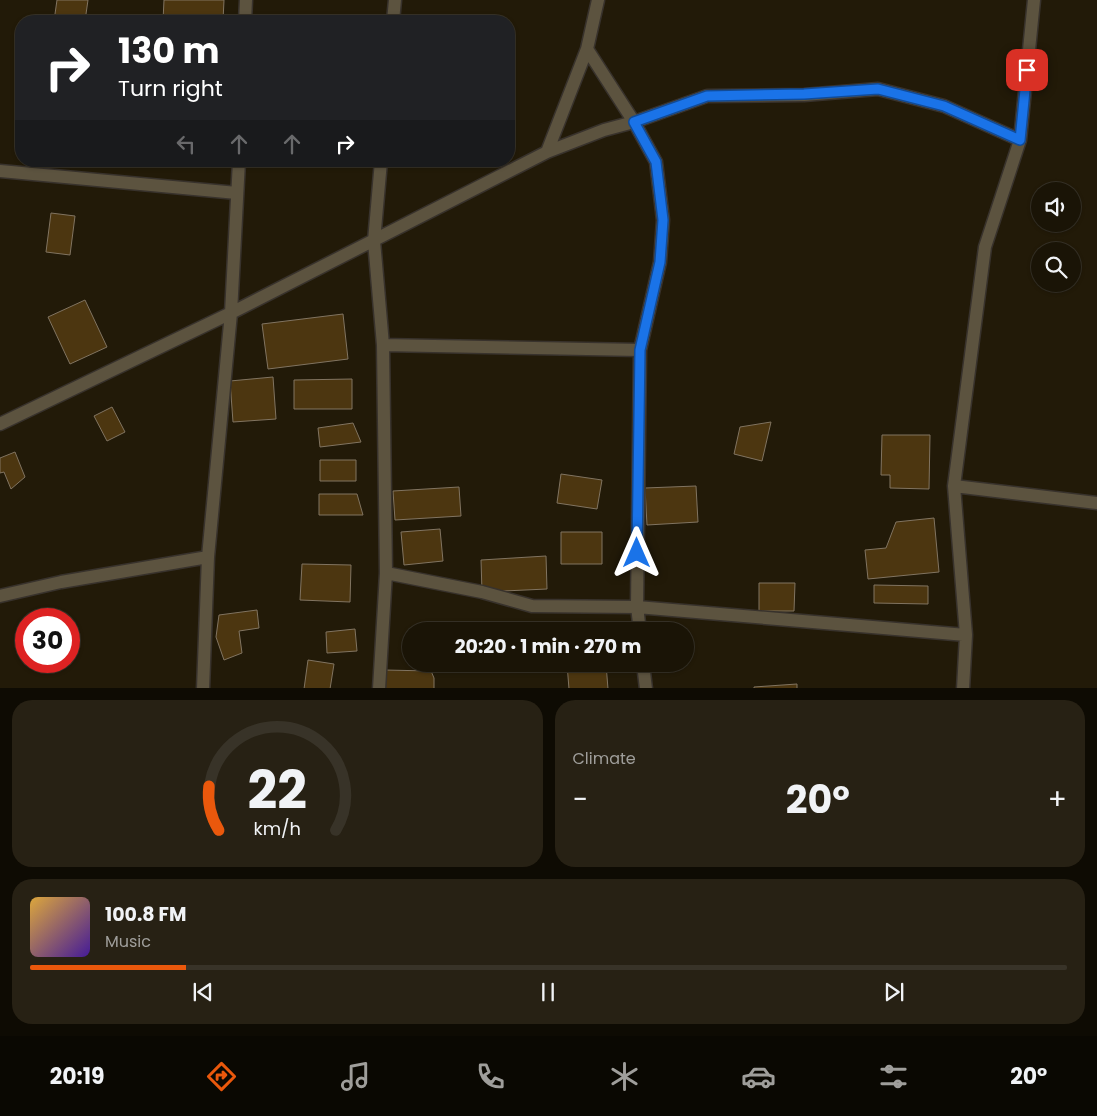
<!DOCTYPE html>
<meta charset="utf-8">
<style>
body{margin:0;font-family:Poppins,sans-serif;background:#272114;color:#f1f3f6;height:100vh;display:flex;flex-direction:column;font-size:19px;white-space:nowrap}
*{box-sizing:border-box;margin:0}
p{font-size:16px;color:#9f9e9b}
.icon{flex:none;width:28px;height:28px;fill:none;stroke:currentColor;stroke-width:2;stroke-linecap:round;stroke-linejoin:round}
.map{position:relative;height:688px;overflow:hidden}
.drawer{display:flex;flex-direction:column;gap:12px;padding:12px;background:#0e0b03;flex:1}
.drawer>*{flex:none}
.hud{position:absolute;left:15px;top:15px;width:500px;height:152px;border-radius:20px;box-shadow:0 1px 4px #0004,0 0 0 1px #383328;background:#202124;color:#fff;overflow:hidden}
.controls{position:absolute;left:1031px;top:182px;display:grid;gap:10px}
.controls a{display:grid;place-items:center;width:50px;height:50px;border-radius:50%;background:#1a1406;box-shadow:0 1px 4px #0004,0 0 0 1px #383328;font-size:25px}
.speed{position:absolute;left:15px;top:608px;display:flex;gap:10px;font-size:25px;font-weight:700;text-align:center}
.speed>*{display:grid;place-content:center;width:65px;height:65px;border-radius:50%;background:#1a1406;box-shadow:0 1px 4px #0004,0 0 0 1px #383328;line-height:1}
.speed .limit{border:8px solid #d22;background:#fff;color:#111}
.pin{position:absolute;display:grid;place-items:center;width:42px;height:42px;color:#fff;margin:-21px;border-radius:10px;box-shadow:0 2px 8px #0006}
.me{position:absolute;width:55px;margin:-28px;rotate:0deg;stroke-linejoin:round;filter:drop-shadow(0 0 4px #0008)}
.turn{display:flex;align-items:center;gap:18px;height:105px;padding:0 20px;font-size:22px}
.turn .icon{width:65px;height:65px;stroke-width:2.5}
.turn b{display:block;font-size:35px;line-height:42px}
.lanes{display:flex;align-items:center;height:48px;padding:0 20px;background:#0003;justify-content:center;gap:25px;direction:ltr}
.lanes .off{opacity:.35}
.big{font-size:38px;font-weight:700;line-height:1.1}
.drawer .card{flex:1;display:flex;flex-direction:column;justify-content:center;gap:8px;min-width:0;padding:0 18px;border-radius:20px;background:#272114}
.drawer .dial{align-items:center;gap:0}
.dial svg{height:130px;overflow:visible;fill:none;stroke:#383328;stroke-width:7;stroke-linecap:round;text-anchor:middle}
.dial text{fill:#f1f3f6;stroke:none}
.song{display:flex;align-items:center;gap:15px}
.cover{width:60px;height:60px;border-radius:8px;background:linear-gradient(135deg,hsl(40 70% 55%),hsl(260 70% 35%))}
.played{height:5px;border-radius:2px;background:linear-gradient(90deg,#ea580c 15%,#383328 15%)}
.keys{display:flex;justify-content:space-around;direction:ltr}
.heat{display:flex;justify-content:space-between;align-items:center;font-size:28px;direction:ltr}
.drawer .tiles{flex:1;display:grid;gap:12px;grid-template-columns:1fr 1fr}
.card:last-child{grid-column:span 2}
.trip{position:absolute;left:402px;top:622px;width:292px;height:50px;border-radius:25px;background:#1a1406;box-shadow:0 1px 4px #0004,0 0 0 1px #383328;font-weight:700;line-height:50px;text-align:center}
.tab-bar{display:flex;height:80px;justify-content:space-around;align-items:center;background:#0a0802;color:#9f9e9b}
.tab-bar .icon{width:35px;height:35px}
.tab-bar .on{color:#ea580c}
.tab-bar b{font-size:22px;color:#f1f3f6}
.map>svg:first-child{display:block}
.building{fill:#4c3610;stroke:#817461}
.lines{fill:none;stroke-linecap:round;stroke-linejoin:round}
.minor-casing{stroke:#38322c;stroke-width:15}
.minor{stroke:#5c533f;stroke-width:12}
.route-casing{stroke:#114b97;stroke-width:12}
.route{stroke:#1a73e8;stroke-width:9}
</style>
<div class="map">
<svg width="1097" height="689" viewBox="0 0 1097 689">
<rect width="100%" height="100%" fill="#221a08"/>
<path class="building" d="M57,0H88L85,21H54Z
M164,0H224L223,21H163Z
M51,213L75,216L70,255L46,252Z
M85,300L107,347L70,364L48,317Z
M343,314L348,359L268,369L262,324Z
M273,377L276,419L233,422L230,381Z
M352,379V409H294V380Z
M112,407L125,432L107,441L94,416Z
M771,422L762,461L734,454L740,427Z
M353,423L361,442L320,447L318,428Z
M882,435H930L929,489L890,488V475H881Z
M15,452L25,477L11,489L4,472L0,473V458Z
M320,460H356V481H320Z
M561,474L602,480L597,509L557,503Z
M696,486L698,522L647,525L645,488Z
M459,487L461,516L395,520L393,491Z
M319,494H357L363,515H319Z
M934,518L939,572L868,579L865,550L886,548L896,522Z
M440,529L443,561L404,565L401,532Z
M561,532H602V564H561Z
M546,556L547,589L482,592L481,560Z
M302,564L351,565L350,602L300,600Z
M759,583H795L794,611H759Z
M874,585L928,586V604L874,603Z
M257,610L259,628L239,631L242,653L224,660L216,637L219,615Z
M355,629L357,651L327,653L326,632Z
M308,660L334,664L330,689H304Z
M567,664H606L608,689H569Z
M384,670L431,671L434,678V689H383Z
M797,684V689H754V687Z"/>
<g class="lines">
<g class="minor-casing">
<path id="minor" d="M245,21L246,0
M393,21L395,0
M587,49L634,122L656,162L663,220L660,262L640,350L637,607L640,631
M547,152L587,49L598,0
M0,171L237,193
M383,345L640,350
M0,424L231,313L547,152L604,130L634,122L707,96L804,95L878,89L944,106L1020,140
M954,486L1097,503
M386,573L482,592L532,606L637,607L966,635
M0,596L61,582L208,557
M643,664L646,689
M203,689L208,557L231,313L239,161
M379,689L386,573L383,345L374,241L381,161
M963,689L966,635L954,486L985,247L1020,140L1034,0"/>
</g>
<use href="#minor" class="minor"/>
</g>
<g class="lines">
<g class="route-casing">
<path id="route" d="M637,553L640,350L660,262L663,220L656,162L634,122L707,96L804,94L878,89L944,106L1020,140L1027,70"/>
</g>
<use href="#route" class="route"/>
</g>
</svg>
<div class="controls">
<a><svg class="icon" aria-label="sound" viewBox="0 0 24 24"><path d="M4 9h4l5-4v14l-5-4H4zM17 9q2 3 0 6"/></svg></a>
<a><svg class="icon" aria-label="search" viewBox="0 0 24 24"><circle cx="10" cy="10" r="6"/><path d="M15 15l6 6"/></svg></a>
</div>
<div class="speed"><div class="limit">30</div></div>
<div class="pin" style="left:1027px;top:70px;background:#d93025"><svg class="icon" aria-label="arrive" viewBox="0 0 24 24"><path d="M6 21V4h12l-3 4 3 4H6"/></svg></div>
<svg class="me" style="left:637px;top:553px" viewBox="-20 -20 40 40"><path d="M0-17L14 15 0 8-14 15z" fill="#1a73e8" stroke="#fff" stroke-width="4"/></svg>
<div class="trip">20:20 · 1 min · 270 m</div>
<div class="hud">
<div class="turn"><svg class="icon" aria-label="right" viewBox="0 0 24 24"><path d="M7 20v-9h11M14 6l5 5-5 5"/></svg><div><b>130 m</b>Turn right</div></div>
<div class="lanes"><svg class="icon off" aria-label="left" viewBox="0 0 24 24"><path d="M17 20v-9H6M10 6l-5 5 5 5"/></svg><svg class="icon off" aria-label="ahead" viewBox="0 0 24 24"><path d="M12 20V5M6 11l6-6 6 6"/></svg><svg class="icon off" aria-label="ahead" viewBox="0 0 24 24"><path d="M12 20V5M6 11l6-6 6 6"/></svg><svg class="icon" aria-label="right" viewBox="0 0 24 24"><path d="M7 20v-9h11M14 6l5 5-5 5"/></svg></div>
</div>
</div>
<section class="drawer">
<div class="tiles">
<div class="card dial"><svg viewBox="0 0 100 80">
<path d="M14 69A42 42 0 1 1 86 69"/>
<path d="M14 69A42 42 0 0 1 8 42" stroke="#ea580c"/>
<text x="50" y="56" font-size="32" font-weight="700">22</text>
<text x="50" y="72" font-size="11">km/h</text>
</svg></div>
<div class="card"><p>Climate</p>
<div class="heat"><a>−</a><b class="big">20°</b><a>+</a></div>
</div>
<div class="card">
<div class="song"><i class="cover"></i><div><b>100.8 FM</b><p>Music</p></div></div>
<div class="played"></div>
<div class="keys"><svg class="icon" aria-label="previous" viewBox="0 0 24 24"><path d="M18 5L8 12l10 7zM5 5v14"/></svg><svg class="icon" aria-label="pause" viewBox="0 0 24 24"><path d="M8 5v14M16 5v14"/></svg><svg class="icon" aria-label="next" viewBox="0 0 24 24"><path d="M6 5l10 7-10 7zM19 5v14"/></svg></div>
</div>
</div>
</section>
<nav class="tab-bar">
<b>20:19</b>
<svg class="icon on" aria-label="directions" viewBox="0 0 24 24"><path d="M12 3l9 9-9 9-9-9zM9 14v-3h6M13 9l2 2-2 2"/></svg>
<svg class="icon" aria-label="music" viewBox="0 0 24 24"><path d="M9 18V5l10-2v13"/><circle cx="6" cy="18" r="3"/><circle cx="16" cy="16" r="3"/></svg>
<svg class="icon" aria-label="phone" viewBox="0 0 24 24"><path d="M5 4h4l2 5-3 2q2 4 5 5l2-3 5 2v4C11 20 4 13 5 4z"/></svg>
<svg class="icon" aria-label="climate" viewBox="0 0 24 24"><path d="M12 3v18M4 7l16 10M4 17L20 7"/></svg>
<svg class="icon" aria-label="car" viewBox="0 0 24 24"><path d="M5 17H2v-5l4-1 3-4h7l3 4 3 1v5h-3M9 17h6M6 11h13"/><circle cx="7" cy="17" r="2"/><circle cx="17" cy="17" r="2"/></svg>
<svg class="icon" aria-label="filters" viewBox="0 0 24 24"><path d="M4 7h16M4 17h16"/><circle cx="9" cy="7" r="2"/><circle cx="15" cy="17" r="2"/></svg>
<b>20°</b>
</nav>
